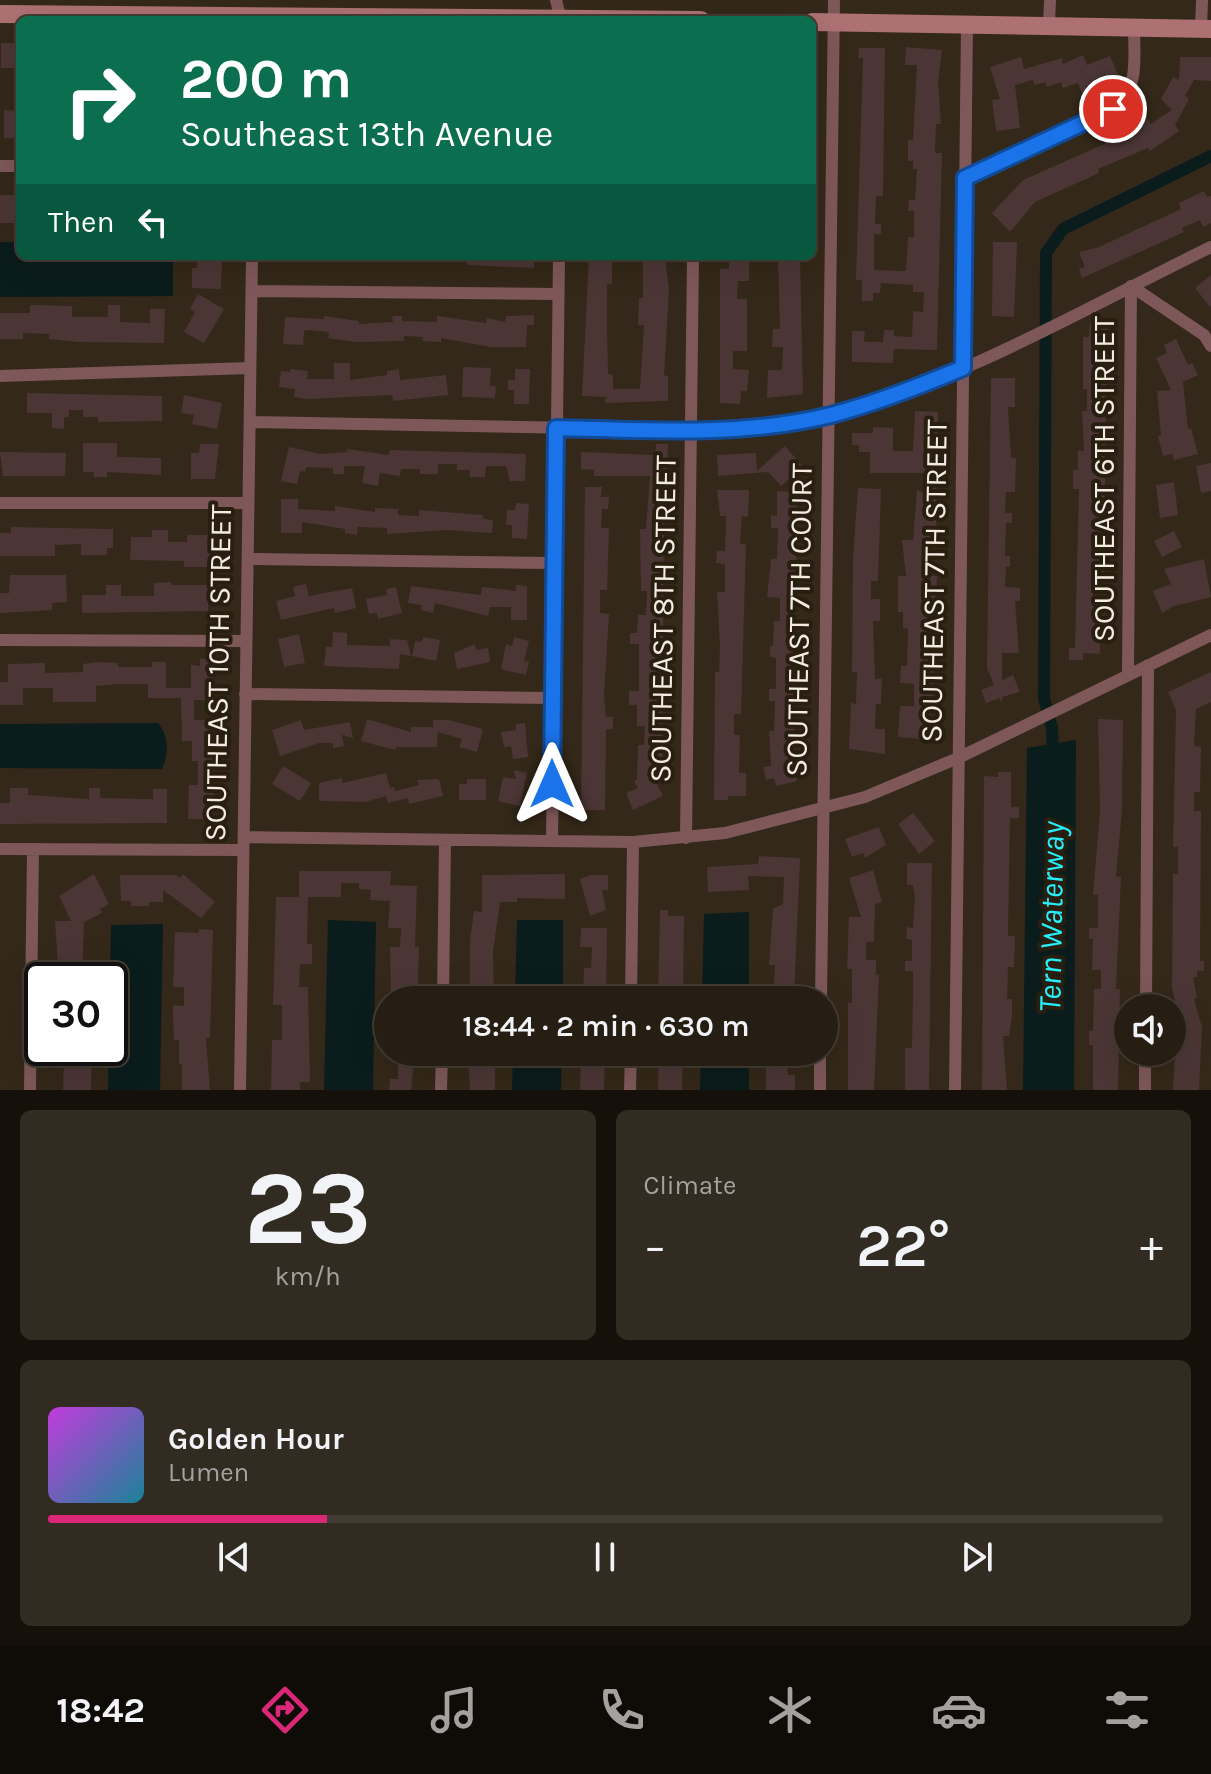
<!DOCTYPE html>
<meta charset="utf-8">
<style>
body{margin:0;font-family:Karla,sans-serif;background:#322b21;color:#f1f3f6;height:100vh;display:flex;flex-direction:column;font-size:30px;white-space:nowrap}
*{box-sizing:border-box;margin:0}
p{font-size:26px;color:#a4a2a0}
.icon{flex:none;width:44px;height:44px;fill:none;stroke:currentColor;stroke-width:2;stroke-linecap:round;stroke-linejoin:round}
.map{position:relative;height:1090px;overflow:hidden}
.details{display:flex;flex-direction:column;gap:20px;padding:20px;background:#15100a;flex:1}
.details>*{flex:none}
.guide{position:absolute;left:16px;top:16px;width:800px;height:244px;border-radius:12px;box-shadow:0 8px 32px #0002,0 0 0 2px #423c33;background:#0b6e4f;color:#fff;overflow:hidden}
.controls{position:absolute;left:1114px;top:994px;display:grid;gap:16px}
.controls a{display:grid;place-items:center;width:72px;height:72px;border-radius:50%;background:#261e13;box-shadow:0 8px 32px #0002,0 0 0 2px #423c33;font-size:40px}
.speed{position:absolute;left:24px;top:962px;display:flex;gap:16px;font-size:40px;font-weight:700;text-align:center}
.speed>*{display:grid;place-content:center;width:104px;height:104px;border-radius:50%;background:#261e13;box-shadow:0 8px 32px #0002,0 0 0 2px #423c33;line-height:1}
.speed .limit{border:4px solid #111;border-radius:12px;background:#fff;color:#111}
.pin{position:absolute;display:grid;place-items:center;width:68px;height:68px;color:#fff;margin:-34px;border:4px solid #fff;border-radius:50%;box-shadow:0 2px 8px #0007}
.me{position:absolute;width:88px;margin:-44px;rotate:0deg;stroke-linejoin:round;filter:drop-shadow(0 0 6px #0008)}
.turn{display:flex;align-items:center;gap:28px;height:168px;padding:0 32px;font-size:36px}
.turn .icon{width:104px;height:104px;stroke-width:2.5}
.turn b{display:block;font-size:56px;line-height:68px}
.then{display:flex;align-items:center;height:76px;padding:0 32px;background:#0003;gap:16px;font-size:30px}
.big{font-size:60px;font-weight:600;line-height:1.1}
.details .widget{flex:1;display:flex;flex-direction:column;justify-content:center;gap:12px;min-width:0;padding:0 28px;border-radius:12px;background:#322b21}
.details .dial{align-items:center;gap:0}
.dial b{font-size:104px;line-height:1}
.song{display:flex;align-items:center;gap:24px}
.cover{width:96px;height:96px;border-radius:12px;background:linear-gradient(135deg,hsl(290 70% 55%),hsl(190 70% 35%))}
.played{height:8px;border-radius:4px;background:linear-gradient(90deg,#db2777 25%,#423c33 25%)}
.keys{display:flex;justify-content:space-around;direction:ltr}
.heat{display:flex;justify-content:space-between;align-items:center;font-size:44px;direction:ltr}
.details .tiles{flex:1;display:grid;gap:20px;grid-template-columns:1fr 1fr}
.widget:last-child{grid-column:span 2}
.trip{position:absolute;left:374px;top:986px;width:464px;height:80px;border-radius:40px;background:#261e13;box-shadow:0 8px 32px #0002,0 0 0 2px #423c33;font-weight:600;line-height:80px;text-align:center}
.tabs{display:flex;height:128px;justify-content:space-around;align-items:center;background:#0f0c08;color:#a4a2a0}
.tabs .icon{width:56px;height:56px}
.tabs .on{color:#db2777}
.tabs b{font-size:36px;color:#f1f3f6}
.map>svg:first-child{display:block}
.water{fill:#0b1c1d}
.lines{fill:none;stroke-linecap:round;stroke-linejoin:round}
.canal{stroke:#0b1c1d;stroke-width:12}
.building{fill:#4b3635}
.street{stroke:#7e5859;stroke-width:12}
.secondary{stroke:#ad7173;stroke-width:18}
.route-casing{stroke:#114b97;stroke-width:20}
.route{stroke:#1a73e8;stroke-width:14}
.labels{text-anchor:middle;stroke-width:8;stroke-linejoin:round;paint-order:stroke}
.street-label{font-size:30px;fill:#f4ece3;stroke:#291f10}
.water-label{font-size:32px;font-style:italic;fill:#26eff9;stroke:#291f10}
</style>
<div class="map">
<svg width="1211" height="1090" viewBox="0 0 1211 1090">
<rect width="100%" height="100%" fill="#332819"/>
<path class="water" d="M0,242H20V256H173V296L0,297Z
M158,723C169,736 169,753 162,769L0,768V724Z
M1076,740L1074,1090H1023L1027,748Z
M749,912V1000H702L704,914Z
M328,920L376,922L373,1090H324Z
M517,920H563V1000H515Z
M163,924L160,1090H108L111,925Z
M513,1052H562L561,1090H512Z
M701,1052H749V1090H700Z"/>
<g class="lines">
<path class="canal" d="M1053,758L1052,728L1044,698L1046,253L1063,229L1211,156"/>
</g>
<path class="building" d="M1,43H20V68H1Z
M906,47L942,50L938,82L941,124H936L935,153H942L937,350L894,349L893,363L852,362V331H865L864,342H883L884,330H894V336L912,337L913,311L923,312L924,292H913V285L881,283L880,293H873V301H862V280H856L863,58H858L859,48H885L883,196H876L875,224H881V234H874V270L906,271L908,237H914V211H908L909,200H915L917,169H913V161H908V140H913L917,65H905Z
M1083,55L1087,65L1110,56L1120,79L1116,77L1095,85L1098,91L1083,96L1078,83L1063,88L1061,82L1047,87L1045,82L1035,85L1033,80L1015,85L1020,128L996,131L992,100L1000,99L990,67L1021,57L1024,69L1062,58L1063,64Z
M1180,57H1211V81L1194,80L1185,96L1189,99L1175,125L1179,131L1150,151L1148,148L1098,169L1099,173L1035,202L1010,232L992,213L1023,180L1120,137L1119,134L1147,118L1151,124L1172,110L1161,99L1173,77L1179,80Z
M4,110L20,111L18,138H4Z
M1204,191L1207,197L1211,196V223L1203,227L1200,220L1182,228L1184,232L1082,278L1079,269L1085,267L1079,252L1099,247L1181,209L1179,203Z
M0,195H20V223H0Z
M993,242H1017L1014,317L992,316Z
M197,256H222L221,289L192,288V268H197Z
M467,256H534V268L467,265Z
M589,256L612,259V284H607V330L608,374L613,375V389H640L644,325H638L639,298H643V260L665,256L669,290L664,375L668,376V401L605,403L606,397L582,396Z
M729,256H749V281H738L737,299H747V351H733V369L749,370L747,391H741L740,404L720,403V269H729Z
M778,256H800L803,394L767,398L768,370H782L783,347H772L773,329H780Z
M1211,275V308L1195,288Z
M198,294L224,309L204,343L184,332L195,312L190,309Z
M30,305L72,306V317H108V305H120V322L150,323V309H165L164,343L79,342L49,339V334L23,333V339H0V313H30Z
M534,315V325H527L526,347H491L441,338V342L423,341V337L404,336V341L356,342L328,338L329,332L309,330L304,331L303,345L283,344L285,317L324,319V316L359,321V324L393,322L392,316H402V321L437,322V316L486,323L487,318L505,322L506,316Z
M1090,323L1107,324L1104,574L1093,573V598L1100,597V654L1083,653V660H1069V648H1075L1079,489H1073V470H1078V451H1084L1082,411H1087V389H1083V337H1089Z
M1176,339L1188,365L1192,363L1198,375L1183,382L1188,429L1191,428L1198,454L1174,460L1172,454L1163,456L1158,436L1161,435L1157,391L1171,390L1156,358L1167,353L1164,345Z
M334,363H350V380L387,375V371L399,369L400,380L446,375L448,395L393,401L392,395L309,399L294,397L295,389L279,387L281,371L290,372V369L308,371L307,379H334Z
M463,367L491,368L490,386H496L495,398L462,397Z
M515,369H530L529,404H514V390H508V380H515Z
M991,378H1015V407H1008L1011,458H1016L1015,492H1006L1005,513H1012V523H1006L1005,556H1010V567H1006L1005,587L1020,588V601H1015L1019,653H1002V680L1013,675L1020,692L1002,697V703L999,698L986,703L981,690L994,685L987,668Z
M27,393L162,396V421L98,422V417H83V410H69V417H64V429L52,428V413H27Z
M184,395L222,403L217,429L192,424L194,415L181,413Z
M915,411L938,412L936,547H925L924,576H937L933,698H930L928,720H923L922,739L898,737L900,706H914V684L900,683L901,666H907L908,629L903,628V612H898V576H906L902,540H913L917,491L926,492V473H870V452H859V445H852V433H873V427L893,428V451H913Z
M83,443H117V457L161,458V475L107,472V477H94V472H83Z
M200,444H219L215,479H191V453H199Z
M656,444H668L664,523L662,769H650L663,796L633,810L626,793L638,788L634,781L637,779L638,745H644L645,726H637V705H629V691H639V644H630V633H637L638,615H646L647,591H641L640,529H646L650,476H594V470L581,469V452L655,455Z
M785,446L803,467L781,486L768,472L718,476L717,455L756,453L757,471Z
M289,447L320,454L347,452V449L389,455L390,450L526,454L525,481H510L506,466H486L485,477H470V470H457V464H438V474H420V469H401L400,476L380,473L378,486L362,483L365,466H344V474H333V468L306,467L305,472L300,471L297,484L281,481Z
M0,452L66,453L65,476H3Z
M1211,463V491L1201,493L1196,466Z
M1174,482L1178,515L1160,518L1156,485Z
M585,487H602L601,497H609L608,509H602L601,528H609L607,590H600V613L609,614L604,695L606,717H613V729H606L605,810H581Z
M858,488L881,489L878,581H871V599H880V621H873L875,679H882L881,704H876L875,729H885V754L849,749L851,703L856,704L857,672H852L853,558Z
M717,490H749L748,517L742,516L740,544H746L741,714H734V735H740L739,773H746V796H728V800H714L715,672H719L720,646L717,592H725V564L716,563L717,551H725L726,516H720Z
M777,491L796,492L797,503L794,744H789L797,781L776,786L774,778L766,780L763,767L771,766L769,731H774L775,701H769V689H776V658L770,657V646H773L774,621H780V598L767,597L771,559H777L778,528H771V515L777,516Z
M281,499H298V509L335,511V506L375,512V508L398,509V515L419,516V510L483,515V519L493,520L492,533L447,530L387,534V528L358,527L357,535L345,533V529L302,522V533H281Z
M516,503L529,504L527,539L512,538V525H506L507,510H515Z
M11,527L113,529V548H107V555H81V544L55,545V556H0V533H11Z
M152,530H168V542H187V535H217V544H210V567H184V561L130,560L131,537H152Z
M1174,531L1182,547L1162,557L1154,541Z
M1204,559L1211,597L1174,606L1162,613L1153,591L1171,584L1164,569Z
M10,575H66L67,602L52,603V610L0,613V593H9Z
M171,582V585H214V602L208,601V611L82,613V595H106V585H121V596H154V583Z
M306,584L309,596L352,588L356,608L335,613L334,608L281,620L276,601L295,596L293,587Z
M516,585L527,586V620H511V607H490L488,616L435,603L433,613L421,610L422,605L408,603L411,586L481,595L482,587L516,591Z
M396,587L402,613L378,619L377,613L369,614L366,599L387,595L386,589Z
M333,632L347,633V645L390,646V639L407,640L411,656L400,654L399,669L324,666L326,647H332Z
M299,634L305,663L284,667L278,639Z
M423,637L440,640L436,661L412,656L415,641L422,642Z
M514,637L529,641L524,661L529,662L526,675L501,669L506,644L512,646Z
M475,644L476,650L488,648L490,662L457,669L454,653Z
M200,659H213V700H194V720H216L213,819H188L189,785H198V761H192V741H182L181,698H148V684H118L96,686V702H53V688H23V705H0V682H8V664L45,663V673L83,672V664L97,662L118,663V667H152V662H166V688H191V665L200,666Z
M1211,672V702L1196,709L1194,746L1201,747L1200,792H1194V811H1201L1200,961H1204V971H1197V977H1193L1197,998L1194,999L1202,1027L1199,1090H1173L1177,1016L1172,1017V1004L1175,1003L1172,987L1173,874H1178V847H1173L1176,710L1168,692Z
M367,719L411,732V727H433V720H449L483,729L477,752L459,747L462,739L438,732L437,747H396L395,750L361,741Z
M1098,719L1123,720L1122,810L1116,876L1121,877L1116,989H1120L1118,1090H1093V1045H1089V1031H1093L1094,989H1101V970H1092L1093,939H1089V928H1098V895H1093L1100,810Z
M301,720L304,730L350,722L353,738L342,735L344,746L333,748V743H319L280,756L272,730Z
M525,723L528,757L513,759L511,746L504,747L501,732L516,730V724Z
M283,766L311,783L300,801L272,784Z
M514,770L527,773L520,806L498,801L503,777L516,779Z
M998,772H1011V807H1019V818H1010L1008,936H1015L1014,967H1008L1007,999H1012V1016L1009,1036H1003L1007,1090H982L984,776L998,777Z
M386,773L390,788L394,787L395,791L419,785L417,780L439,779L443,796L409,804L408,798L388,803L386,796L365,802L319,801V783L342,778V783Z
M467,779H486V800H459V784H467Z
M10,788H28V795L89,799V788H100V798L153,799V789H167V823L0,824V803H10Z
M913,813L935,841L919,854L898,824Z
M879,827L886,845L865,858L863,853L852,857L845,839Z
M759,856L800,858L794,1000H773L775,965H769L773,909L783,904L784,877L748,876L749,890L708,892L707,867L758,864Z
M907,863H932L929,1090H905V1048H912L913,993V971H905V961H912V940L906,939L907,927L913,928L915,898L913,885H907Z
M873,870L882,902L875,904L874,942H866V960H876V975H879L874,1090H848V1003H852V969H847L849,917H861L849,878Z
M299,871H391L390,885L417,886L415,947H419L418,984L416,1000H391L390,947H400L401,928H388L390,901L370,900L371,890L359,889V883H341V897H308L307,944H312V964H300L299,987H308L310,1082H300V1090H271L272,1040H282V1005H273L276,897H299Z
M94,874L109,904L100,909L102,913L84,922L82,980H59L55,921H71L59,896Z
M183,874L215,902L201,918L163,890V902H149V906H131V901H121L120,875H176L180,878Z
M565,874V899L517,898V902H500L493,952L494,1000H470V940L474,911L482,912V875Z
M591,875H608V890H602L606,910L590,916L580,879Z
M660,910H668V916H684L683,1000H658Z
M581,928H607L606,1000H583L584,968H591L592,947H580Z
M199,929L213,930L210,1038H206L210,1090H182V1064H179V1040H174L173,1016V1005L184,1006V987H173L175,932L199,933Z
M60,1048H92L91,1090H63L64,1058H60Z
M398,1052H415L411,1090H389L390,1079H398Z
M468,1052H495V1090H470Z
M659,1052H683L682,1090H658Z
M766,1052H785L788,1075H795V1090H766Z
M581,1054L605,1055L604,1090H580Z"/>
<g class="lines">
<path class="street" d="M556,0L561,20
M1049,25L1050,0
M1201,29L1202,0
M0,166H20
M965,178L1113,109C1140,89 1134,58 1134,27
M1131,286L1204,335L1211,346
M252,291L558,294
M0,376L250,368
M250,422L691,430C738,428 786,426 831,415C965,380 1087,307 1211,247
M0,503H247
M248,559L554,563
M0,640L245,641
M1128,673L1131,286
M245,694L552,698
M244,837L633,842L725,833L865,797L958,758L1211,635
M686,838L693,256
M552,841L559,256
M0,849L243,850
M443,1000L445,840
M631,1000L633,842
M821,1000L834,0
M1146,1008L1148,665
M30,1090L33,849
M240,1090L252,256
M441,1090L442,1052
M630,1090L631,1052
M820,1090V1052
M955,1090L967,24
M1145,1090V1052"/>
<path class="secondary" d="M0,14L701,20
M812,22L1211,29"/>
</g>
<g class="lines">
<g class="route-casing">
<path id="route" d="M552,784L556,428C647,430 742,437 831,415C876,403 920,386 963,368L965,178L1113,109"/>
</g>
<use href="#route" class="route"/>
</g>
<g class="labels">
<g class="street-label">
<text transform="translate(1104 479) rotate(-90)" y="10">SOUTHEAST 6TH STREET</text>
<text transform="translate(934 581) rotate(-89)" y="10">SOUTHEAST 7TH STREET</text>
<text transform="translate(663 619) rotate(-89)" y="10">SOUTHEAST 8TH STREET</text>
<text transform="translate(799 620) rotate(-89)" y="10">SOUTHEAST 7TH COURT</text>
<text transform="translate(218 673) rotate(-89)" y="10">SOUTHEAST 10TH STREET</text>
</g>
<g class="water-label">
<text transform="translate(1051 917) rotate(-89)" y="11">Tern Waterway</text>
</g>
</g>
</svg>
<div class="controls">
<a><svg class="icon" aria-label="sound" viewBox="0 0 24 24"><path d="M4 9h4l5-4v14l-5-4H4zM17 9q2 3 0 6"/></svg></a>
</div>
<div class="speed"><div class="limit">30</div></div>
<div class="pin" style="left:1113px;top:109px;background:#d93025"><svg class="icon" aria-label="arrive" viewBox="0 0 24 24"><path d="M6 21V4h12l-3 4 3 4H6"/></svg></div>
<svg class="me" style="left:552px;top:784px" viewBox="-20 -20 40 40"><path d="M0-17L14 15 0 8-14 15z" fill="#1a73e8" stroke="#fff" stroke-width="4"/></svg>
<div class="trip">18:44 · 2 min · 630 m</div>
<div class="guide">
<div class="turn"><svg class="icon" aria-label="right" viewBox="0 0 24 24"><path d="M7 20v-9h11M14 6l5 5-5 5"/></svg><div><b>200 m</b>Southeast 13th Avenue</div></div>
<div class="then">Then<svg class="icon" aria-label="left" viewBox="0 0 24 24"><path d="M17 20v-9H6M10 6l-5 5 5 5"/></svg></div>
</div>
</div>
<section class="details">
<div class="tiles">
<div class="widget dial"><b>23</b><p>km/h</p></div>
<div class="widget"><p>Climate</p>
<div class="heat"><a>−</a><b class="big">22°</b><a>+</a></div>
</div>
<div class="widget">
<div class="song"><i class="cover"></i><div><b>Golden Hour</b><p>Lumen</p></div></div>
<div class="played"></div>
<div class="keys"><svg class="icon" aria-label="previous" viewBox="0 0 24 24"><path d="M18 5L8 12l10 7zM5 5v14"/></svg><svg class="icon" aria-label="pause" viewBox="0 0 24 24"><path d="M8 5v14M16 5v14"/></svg><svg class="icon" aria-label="next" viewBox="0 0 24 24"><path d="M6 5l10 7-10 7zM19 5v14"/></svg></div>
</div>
</div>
</section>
<nav class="tabs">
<b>18:42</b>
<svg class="icon on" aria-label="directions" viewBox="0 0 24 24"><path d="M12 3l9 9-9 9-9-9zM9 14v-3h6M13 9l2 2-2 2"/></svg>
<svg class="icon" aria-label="music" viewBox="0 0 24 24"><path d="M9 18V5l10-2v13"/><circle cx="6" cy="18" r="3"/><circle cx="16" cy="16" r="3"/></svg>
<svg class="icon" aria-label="phone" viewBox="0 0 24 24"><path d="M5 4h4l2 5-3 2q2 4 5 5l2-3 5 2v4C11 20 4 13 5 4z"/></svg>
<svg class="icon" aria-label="climate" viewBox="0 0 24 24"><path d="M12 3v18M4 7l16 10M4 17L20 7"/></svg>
<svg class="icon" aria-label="car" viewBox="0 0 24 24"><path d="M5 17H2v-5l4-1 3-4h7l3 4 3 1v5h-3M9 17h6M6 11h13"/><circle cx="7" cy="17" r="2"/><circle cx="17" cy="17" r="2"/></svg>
<svg class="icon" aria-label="filters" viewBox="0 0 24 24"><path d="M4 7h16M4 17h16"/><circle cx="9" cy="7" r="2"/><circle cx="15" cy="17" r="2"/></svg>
</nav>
